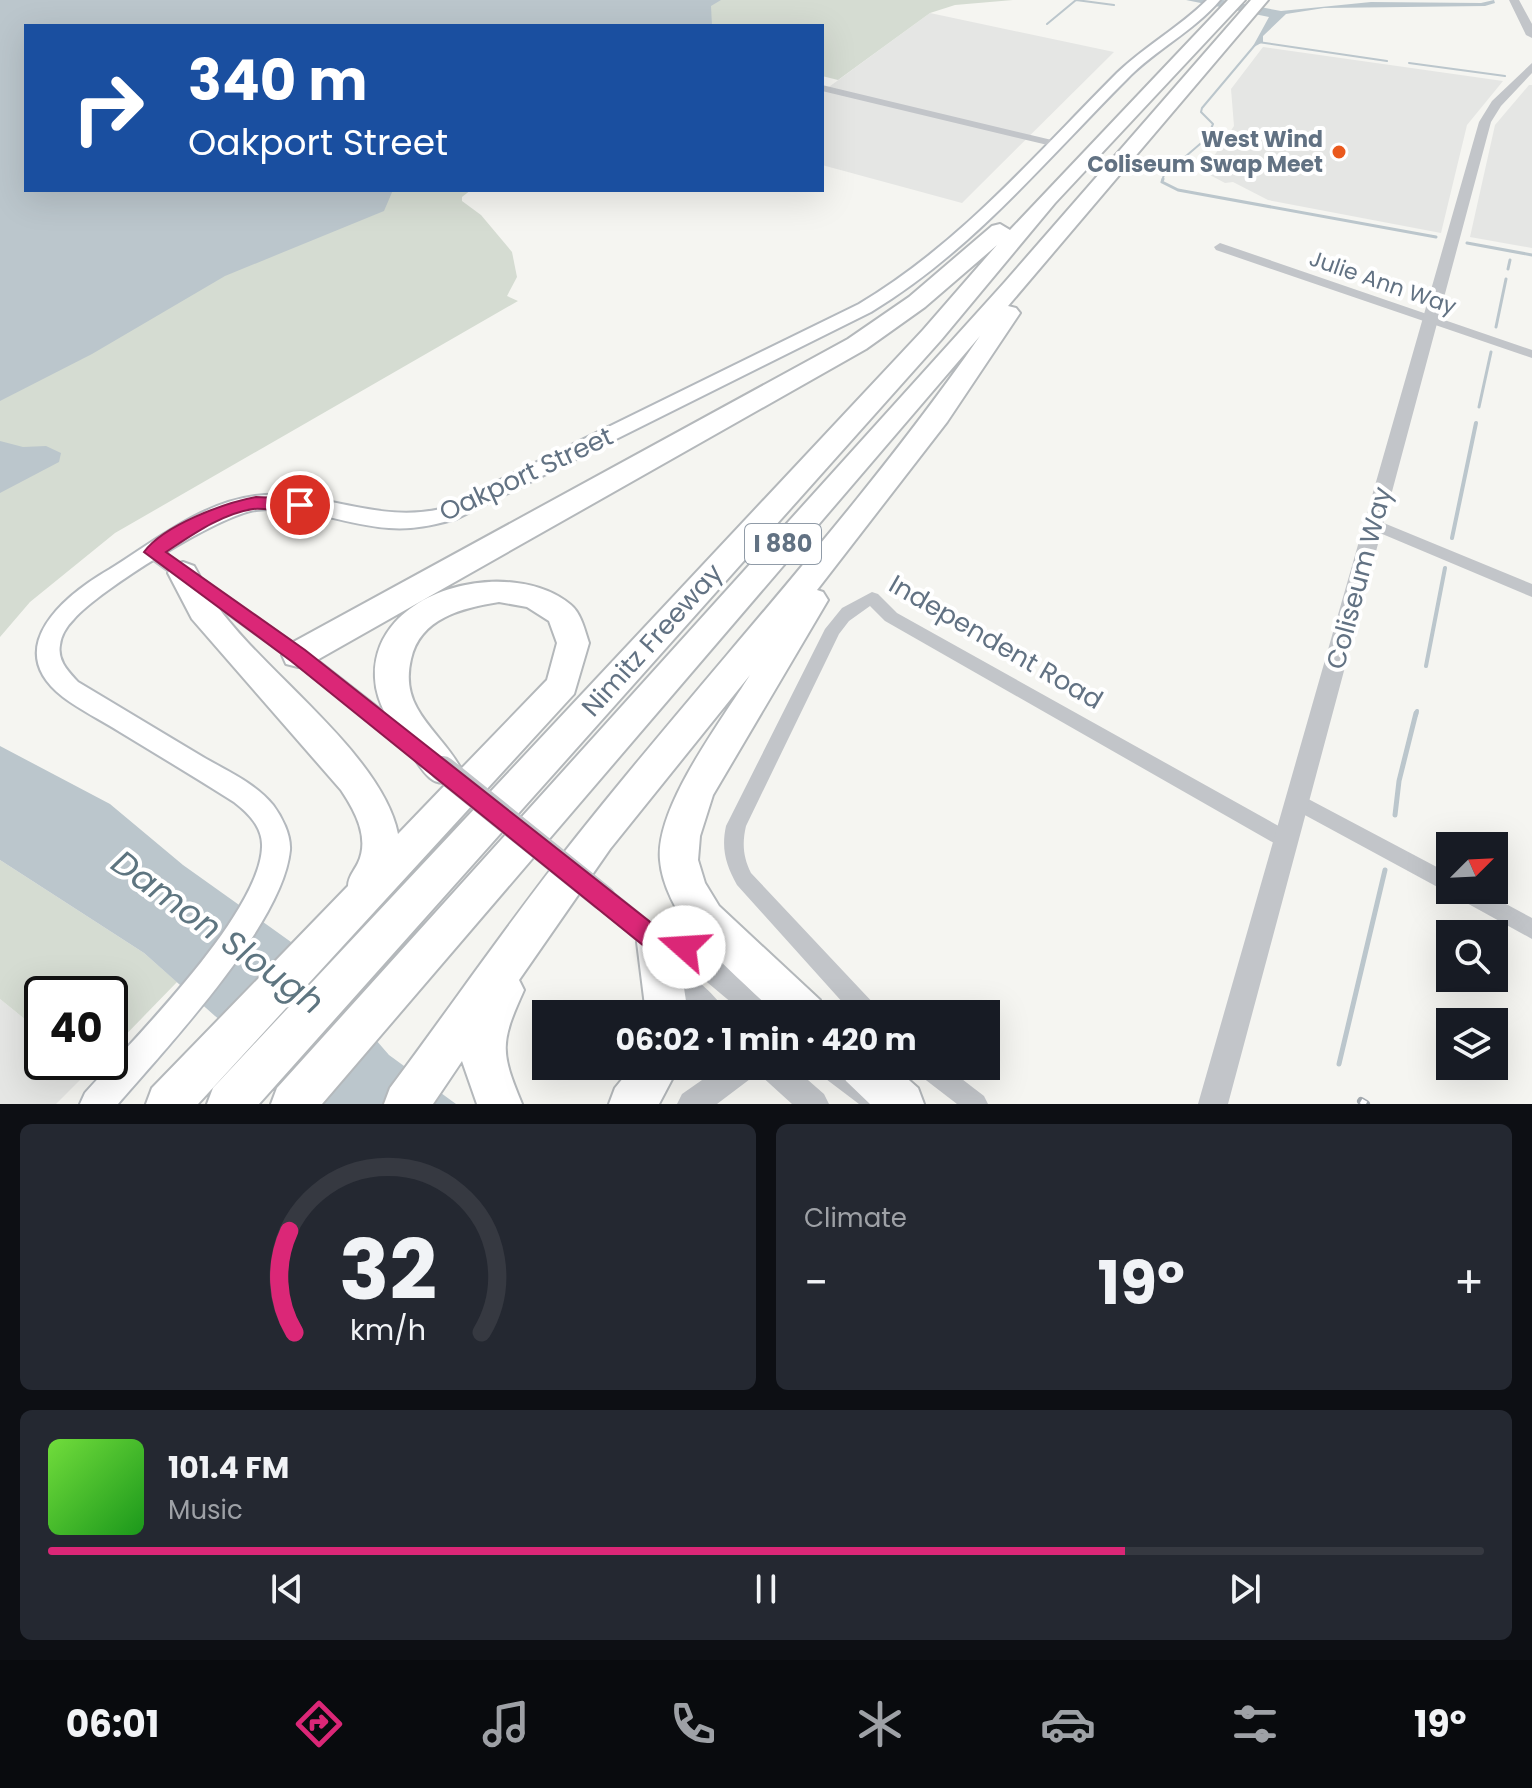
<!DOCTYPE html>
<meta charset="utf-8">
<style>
body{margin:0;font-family:Poppins,sans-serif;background:#242831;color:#f1f3f6;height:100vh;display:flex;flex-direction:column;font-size:30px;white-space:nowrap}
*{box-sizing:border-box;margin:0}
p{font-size:26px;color:#9ea1a6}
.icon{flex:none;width:44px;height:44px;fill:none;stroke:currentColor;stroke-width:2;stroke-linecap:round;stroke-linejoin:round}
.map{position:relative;height:1104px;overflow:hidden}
.details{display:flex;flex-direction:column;gap:20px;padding:20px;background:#0d0f14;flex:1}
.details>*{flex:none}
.banner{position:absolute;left:24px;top:24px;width:800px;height:168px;border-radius:0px;box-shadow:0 8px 32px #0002;background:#1a4fa0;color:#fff;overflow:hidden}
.needle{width:52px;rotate:66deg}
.controls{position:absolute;left:1436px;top:832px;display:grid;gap:16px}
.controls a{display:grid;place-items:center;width:72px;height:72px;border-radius:0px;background:#171b24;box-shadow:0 8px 32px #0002;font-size:40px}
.speed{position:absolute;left:24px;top:976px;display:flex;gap:16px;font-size:40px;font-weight:700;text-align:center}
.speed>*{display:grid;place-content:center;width:104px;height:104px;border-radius:50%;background:#171b24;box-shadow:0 8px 32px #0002;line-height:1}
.speed .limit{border:4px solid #111;border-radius:12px;background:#fff;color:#111}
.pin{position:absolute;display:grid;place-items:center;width:68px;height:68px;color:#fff;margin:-34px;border:4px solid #fff;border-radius:50%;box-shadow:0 2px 8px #0007}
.me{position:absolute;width:88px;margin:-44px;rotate:289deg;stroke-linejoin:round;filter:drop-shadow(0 0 6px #0008)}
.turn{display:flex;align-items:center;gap:28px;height:168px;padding:0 32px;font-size:36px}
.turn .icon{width:104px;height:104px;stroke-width:2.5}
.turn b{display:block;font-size:56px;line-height:68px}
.big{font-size:60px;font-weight:700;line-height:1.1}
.details .widget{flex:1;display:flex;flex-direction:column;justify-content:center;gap:12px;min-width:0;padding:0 28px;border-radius:12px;background:#242831}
.details .dial{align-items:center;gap:0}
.dial svg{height:208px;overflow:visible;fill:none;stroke:#363941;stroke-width:7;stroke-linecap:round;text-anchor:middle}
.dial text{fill:#f1f3f6;stroke:none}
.song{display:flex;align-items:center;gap:24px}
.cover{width:96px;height:96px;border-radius:12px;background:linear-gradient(135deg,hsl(100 70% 55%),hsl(120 70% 35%))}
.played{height:8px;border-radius:4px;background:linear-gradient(90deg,#db2777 75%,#363941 75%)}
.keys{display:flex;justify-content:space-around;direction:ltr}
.heat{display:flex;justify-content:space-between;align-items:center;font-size:44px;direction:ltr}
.details .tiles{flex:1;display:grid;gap:20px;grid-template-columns:1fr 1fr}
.widget:last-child{grid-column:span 2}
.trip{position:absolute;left:532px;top:1000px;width:468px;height:80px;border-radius:0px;background:#171b24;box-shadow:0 8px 32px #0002;font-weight:700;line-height:80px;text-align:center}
.tabs{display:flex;height:128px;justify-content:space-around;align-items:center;background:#090b0e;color:#9ea1a6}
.tabs .icon{width:56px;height:56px}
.tabs .on{color:#db2777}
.tabs b{font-size:36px;color:#f1f3f6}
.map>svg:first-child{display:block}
.built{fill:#e5e6e4}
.green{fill:#d5dcd2}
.water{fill:#bbc6cc}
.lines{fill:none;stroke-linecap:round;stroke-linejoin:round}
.stream-far3{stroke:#bbc6cc;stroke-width:2}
.stream-far2{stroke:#bbc6cc;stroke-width:3}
.stream-far1{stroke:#bbc6cc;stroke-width:4}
.stream{stroke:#bbc6cc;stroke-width:5}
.secondary-casing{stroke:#b4b9be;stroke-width:4}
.motorway-casing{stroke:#b4b8bb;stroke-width:4}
.minor{fill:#c2c5c9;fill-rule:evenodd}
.tertiary{fill:#c2c5c9;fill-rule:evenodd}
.secondary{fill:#fff;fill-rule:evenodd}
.motorway{fill:#fff;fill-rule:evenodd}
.rail-casing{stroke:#a2a8ae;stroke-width:8}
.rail{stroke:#fff;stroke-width:5;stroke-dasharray:16;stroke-linecap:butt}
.tertiary-bridge{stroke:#c2c5c9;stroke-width:26}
.route{fill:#db2777;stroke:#8e194d;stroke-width:2}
.poi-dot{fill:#ea591c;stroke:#fff;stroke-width:3}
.labels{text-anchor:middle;stroke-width:8;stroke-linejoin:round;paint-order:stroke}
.far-poi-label{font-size:22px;font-weight:bold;fill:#627283;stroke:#fff;text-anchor:end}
.far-street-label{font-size:22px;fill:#627283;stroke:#fff}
.shield{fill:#fff;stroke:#919ca8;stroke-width:2}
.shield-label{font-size:24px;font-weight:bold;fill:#627283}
.street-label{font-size:26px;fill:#627283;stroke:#fff}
.near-water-label{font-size:34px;font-style:italic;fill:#5e7580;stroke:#fff}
</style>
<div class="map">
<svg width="1532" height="1104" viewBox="0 0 1532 1104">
<rect width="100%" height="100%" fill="#f5f5f1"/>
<path class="built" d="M930,13L1114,52L962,203L822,165V92Z
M1263,47L1503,81L1467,125L1441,233L1268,200L1233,182L1225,183L1210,175L1220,173L1208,165L1234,126L1231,89Z
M1529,85H1532V248L1470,237L1495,125Z
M0,999L42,1033V1062H79L89,1071L56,1104H0Z"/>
<path class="green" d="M0,0H1013L955,5L930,13L838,80L822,76V26H26V190H471L462,197V201L481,215L512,252L517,277L507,296L518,301L115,533L30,602L0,637Z
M0,860L144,953L177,982L110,1051V994H42V1033L0,999Z"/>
<path class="water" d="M0,0H721L711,6L712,26H26V190H393L384,211L225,276L92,354L0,401Z
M1186,0H1223L1281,11L1371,2L1481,3L1494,0L1495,3L1485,6L1324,8L1286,14L1263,36V42L1252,48L1269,17Z
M0,441L23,447L46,446L61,453L59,462L0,493Z
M0,746L110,804L183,865L291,942L389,1055L456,1104H313L268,1057L215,1016L144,953L0,860Z"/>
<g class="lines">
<path class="stream-far3" d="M1047,24L1076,0L1114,5
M1258,42L1387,61
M1409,63L1505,76
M1162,181L1164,175L1207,138L1213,124L1201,112L1202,108L1255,45"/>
<path class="stream-far2" d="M1163,179L1162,182L1178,190L1436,237
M1467,243L1532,255
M1508,269L1510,260
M1496,327L1506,279
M1479,407L1491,352"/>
<path class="stream-far1" d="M1452,538L1476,423
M1426,666L1445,568
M1416,715L1417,711"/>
<path class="stream" d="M1395,815L1399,781L1416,713
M1339,1064L1385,870"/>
<g class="secondary-casing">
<path id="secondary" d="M1207,0H1220C1194,31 1155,50 1127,79C1044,162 973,250 871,312L456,519C434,525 412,530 389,528C344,525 302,504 256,510C220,514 98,591 74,619C67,626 61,635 60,645C57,661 69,672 78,682C120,707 161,732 203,757C227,771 255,783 273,805C282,817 291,835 290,850C283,924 167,1047 118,1104H80L85,1093C131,1042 260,914 262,847C263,827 248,813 234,802C196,778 158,755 120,732C101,720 80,710 63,697C0,648 65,595 110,569C155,541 201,503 255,496C320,488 373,524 441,509L859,304C961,243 1034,156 1117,73C1145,46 1180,27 1207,0Z"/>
</g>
<g class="motorway-casing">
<path id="motorway" d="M1228,0H1245L1055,203L941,340L259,1104H207L213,1088L923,330L997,245L925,307L866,349L310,664L298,667L286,664L282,655L286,646L848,339L909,297L992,226L1000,224L1010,230Z
M1251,0H1268L1008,306L1016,308L1020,313L947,422L817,590L823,592L828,600L713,795L700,836L698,860L705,883L719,906L820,1000L826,1014H776C748,987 718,961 693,932C677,914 662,885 660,860C655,807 722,720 750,675L610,849L519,980L524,990C500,1043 500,1051 522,1104H477L462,1061L433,1104H384L390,1088C455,1001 517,910 585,826C716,662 860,509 980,336L322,1104H271L277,1088L1004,283Z
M183,562L194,566C201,578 207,592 215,603C262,671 382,754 398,834L448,782C430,787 421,767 412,755C396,733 376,706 375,678C371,588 512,555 571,605C581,613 585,631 589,643L574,694L198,1104H146L152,1088L348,886C348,877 354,871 358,863C370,838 355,811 341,790L192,619L168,573L172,566ZM499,602L527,607L549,621L557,643L547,680L461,769C449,746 429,730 417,708C408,692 407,676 411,659C420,618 462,608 499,602Z
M657,924L671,929L677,942L688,1014H646L637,942L643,929Z
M633,1066H679L659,1104H609L615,1088Z
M839,1066H893L918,1088L924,1104H870L846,1081Z"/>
</g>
<path class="minor" d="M822,85L1056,141L1061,144L1056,147L822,91Z
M1220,243L1532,350V358L1216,250L1214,247Z
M1374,519L1532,584V597L1368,528L1366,524Z
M872,592L878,594L897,613L1293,834L1296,840L1293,846L1286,848L1279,846L885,621L870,606L849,621L839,634L746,826C742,843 743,857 751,873L876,1006L879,1014H853L737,885C726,865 721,849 726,826L825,629L842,608Z
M1297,793L1450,874V890H1480L1532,918V939L1454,896L1452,892L1443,890L1290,807L1287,801L1290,795Z
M914,1066H945L984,1096L988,1104H957L918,1074Z"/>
<path class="tertiary" d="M1509,0H1519L1532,24V38L1526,35Z
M1532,63V73L1501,106L1491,122L1228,1104H1198L1479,122L1492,101Z
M153,545L306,649L424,741L428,748L424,755L416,757L408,755L290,661L146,557L143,552L146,547Z
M603,887L612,890L663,931L693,938L776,1005L780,1014H745L683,962C694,982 717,993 726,1014H692L670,993L648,951L594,906L590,898L594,890Z
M722,1066H792L824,1094L829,1104H792L758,1073L717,1104H677L682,1094Z
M818,1066H856L893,1094L898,1104H859L822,1076Z"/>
<use href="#secondary" class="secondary"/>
<use href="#motorway" class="motorway"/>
<g class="rail-casing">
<path id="rail" d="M1361,1101L1366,1104"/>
</g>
<use href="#rail" class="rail"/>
<path class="tertiary-bridge" d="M443,769L603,898"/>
</g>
<path class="route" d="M256,497L300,499L309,505C297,517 269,507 253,509C221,514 192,535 166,552L305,650L663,932L693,939L696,947L693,954L684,958L649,950L291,661L144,552C164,525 224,503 256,497Z"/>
<circle class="poi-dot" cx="1339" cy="152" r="8"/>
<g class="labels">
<g class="far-poi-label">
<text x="1323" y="147">West Wind<tspan x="1323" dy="25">Coliseum Swap Meet</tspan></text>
</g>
<g class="far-street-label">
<text transform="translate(1383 282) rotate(19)" y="8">Julie Ann Way</text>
</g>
<rect class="shield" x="745" y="524" width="76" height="40" rx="6"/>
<g class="shield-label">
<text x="783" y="552">I 880</text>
</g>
<g class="street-label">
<text transform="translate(526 474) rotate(-25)" y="9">Oakport Street</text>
<text transform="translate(1359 578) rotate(-75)" y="9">Coliseum Way</text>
<text transform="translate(652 640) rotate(-48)" y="9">Nimitz Freeway</text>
<text transform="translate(996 642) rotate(30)" y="9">Independent Road</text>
</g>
<g class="near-water-label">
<text transform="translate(218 932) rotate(36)" y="12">Damon Slough</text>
</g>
</g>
</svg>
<div class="controls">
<a><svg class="needle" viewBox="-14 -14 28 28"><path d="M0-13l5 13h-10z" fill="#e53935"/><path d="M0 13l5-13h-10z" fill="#9ea1a6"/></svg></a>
<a><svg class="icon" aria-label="search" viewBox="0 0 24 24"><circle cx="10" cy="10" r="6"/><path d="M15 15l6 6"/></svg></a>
<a><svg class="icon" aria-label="layers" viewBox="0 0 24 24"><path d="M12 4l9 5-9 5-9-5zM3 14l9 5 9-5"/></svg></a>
</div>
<div class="speed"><div class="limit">40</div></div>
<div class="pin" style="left:300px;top:505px;background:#d93025"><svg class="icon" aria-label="arrive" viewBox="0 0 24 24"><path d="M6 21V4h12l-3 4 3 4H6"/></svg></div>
<svg class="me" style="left:684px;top:947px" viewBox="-20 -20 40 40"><circle r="19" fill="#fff"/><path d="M0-13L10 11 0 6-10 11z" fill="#db2777"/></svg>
<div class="trip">06:02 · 1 min · 420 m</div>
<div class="banner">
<div class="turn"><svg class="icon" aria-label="right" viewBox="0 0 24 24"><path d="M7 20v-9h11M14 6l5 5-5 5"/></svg><div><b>340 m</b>Oakport Street</div></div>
</div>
</div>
<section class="details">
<div class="tiles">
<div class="widget dial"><svg viewBox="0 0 100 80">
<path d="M14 69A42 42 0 1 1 86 69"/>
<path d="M14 69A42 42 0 0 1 12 30" stroke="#db2777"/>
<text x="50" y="56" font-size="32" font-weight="700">32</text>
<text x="50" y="72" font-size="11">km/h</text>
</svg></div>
<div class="widget"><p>Climate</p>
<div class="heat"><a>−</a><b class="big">19°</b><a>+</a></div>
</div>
<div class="widget">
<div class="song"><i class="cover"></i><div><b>101.4 FM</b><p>Music</p></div></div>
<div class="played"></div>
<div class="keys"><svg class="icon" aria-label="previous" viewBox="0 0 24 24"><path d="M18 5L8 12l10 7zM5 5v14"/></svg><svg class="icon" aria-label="pause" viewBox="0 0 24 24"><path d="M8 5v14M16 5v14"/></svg><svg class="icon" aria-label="next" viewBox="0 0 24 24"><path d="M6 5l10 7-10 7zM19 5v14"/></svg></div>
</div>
</div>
</section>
<nav class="tabs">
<b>06:01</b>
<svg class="icon on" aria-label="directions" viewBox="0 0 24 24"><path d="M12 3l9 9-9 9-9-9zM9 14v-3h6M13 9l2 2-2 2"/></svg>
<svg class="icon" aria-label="music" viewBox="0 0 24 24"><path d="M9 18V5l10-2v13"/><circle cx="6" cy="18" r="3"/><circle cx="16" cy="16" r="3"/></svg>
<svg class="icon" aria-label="phone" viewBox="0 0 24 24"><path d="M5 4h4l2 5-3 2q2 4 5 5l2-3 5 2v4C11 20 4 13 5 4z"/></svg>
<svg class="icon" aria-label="climate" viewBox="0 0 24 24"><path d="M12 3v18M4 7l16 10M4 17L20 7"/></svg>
<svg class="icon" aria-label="car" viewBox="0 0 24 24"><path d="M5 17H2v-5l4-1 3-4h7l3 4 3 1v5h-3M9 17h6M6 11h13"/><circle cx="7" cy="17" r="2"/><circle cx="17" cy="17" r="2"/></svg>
<svg class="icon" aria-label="filters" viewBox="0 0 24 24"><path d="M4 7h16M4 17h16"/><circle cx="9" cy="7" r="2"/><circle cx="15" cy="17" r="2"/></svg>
<b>19°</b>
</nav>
